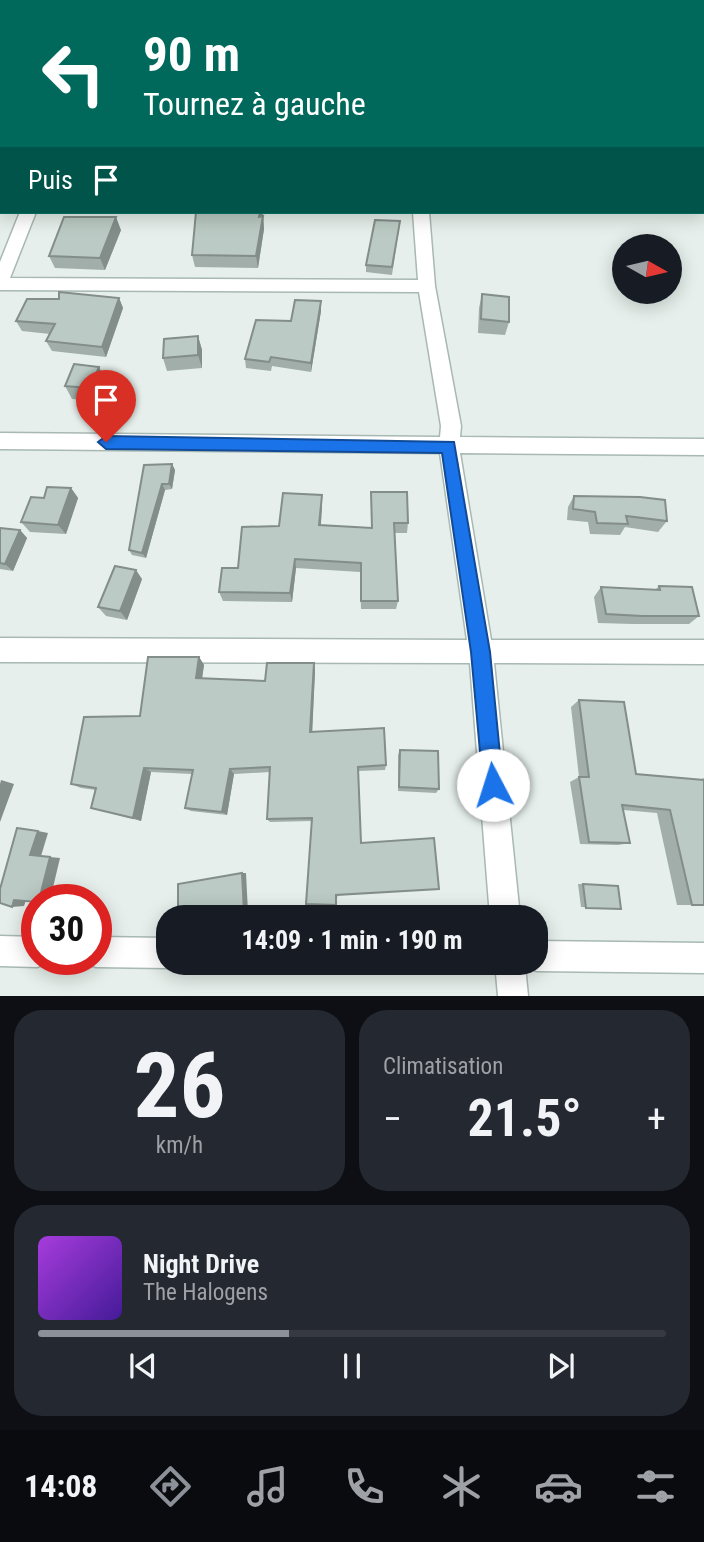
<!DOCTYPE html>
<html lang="fr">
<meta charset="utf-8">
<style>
body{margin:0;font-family:"Roboto Condensed",sans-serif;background:#242831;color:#f1f3f6;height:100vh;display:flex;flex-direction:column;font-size:26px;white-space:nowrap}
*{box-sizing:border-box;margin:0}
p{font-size:23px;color:#9ea1a6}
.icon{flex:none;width:38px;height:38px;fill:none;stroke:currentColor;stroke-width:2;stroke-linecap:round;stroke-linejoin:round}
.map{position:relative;height:996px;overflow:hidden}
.sheet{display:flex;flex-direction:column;gap:14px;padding:14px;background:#0d0f14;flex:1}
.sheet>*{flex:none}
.guide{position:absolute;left:0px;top:0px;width:705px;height:214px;box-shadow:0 4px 18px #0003;background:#00695c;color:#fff;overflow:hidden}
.needle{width:46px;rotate:98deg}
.controls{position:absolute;left:612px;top:234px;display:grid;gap:14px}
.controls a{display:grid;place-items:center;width:70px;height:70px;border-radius:50%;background:#171b24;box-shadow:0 4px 18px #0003;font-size:35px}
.speed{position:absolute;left:21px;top:884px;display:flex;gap:14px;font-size:35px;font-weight:700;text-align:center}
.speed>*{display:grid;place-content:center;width:91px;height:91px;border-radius:50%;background:#171b24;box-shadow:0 4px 18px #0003;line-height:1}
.speed .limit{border:10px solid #d22;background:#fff;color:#111}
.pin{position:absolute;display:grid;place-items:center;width:60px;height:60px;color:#fff;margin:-72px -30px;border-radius:50% 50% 50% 0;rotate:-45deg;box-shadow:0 0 7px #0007}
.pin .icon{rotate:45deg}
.me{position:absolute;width:77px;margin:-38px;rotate:355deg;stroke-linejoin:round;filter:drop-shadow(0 0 5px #0008)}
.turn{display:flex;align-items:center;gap:24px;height:147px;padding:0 28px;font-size:32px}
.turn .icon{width:91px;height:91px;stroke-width:2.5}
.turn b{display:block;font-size:49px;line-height:60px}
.then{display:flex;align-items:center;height:66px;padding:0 28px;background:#0003;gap:14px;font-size:26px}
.big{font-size:52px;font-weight:700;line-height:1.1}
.sheet .tile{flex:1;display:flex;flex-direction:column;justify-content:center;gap:10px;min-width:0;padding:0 24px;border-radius:28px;background:#242831}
.sheet .dial{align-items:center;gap:0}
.dial b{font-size:91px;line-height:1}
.song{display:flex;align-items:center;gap:21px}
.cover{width:84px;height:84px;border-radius:10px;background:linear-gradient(135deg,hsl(280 70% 55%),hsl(260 70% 35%))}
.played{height:7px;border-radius:4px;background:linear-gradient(90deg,#8c9099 40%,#363941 40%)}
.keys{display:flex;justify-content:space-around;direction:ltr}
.heat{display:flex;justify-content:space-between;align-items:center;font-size:38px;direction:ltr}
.sheet .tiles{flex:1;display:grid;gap:14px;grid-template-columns:1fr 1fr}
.tile:last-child{grid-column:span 2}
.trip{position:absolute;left:156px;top:905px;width:392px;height:70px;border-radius:28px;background:#171b24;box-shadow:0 4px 18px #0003;font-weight:700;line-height:70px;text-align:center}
.dock{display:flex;height:112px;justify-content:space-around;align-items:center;background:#090b0e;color:#9ea1a6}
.dock .icon{width:49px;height:49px}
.dock .selected{color:#8c9099}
.dock b{font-size:32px;color:#f1f3f6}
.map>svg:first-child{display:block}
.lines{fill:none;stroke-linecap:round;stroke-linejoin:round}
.street-casing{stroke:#a8b8b2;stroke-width:3}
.street{fill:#fff;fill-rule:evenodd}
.wall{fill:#a1aea9}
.shaded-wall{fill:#838d89}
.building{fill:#bbcac4;stroke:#838d89;stroke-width:2}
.route{fill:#1a73e8;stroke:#114b97;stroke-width:2}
</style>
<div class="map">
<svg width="704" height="996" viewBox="0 0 704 996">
<rect width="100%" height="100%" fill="#e6efeb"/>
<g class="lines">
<g class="street-casing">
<path id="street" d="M14,0H26L13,2Z
M20,212H36L10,278L418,280L413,212H429L435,286L461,426L460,437L704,439V455L460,453L491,640H704V664L494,663L520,917H490L470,663L0,662V638L467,640L440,453L0,449V433L440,437L441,426L419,292L0,290V262Z
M0,936L37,937V959H49L48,963L37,967L0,966Z
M96,937L168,938V962H179L168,968L96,967L85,963L84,959H96Z
M536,941L704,943V973L536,971L525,966L528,996H498L495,962H536Z"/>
</g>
<use href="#street" class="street"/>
</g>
<path class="wall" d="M196,212H263L264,229L258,268L195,267L192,255Z
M399,229L392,275L366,272V265Z
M121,230L105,270L55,268L49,256Z
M482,294L509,322L505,335L478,333L479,308Z
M119,298L123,308L106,357L52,351L46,341L50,334L22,331L16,321L59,299Z
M321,301V311L311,372L272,366L271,371L246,368L245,359L291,321Z
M198,336L202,350V368L167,371L163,358Z
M105,380L97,401L72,399L65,386Z
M172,464L175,470L172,489L165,490L146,558L132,555L129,550Z
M71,488L78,498L66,534L30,532L21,522L44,498Z
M371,492L408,523L407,533H395L398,601L396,609H361L360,572L296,568L292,602L223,601L219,592L279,526L322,505L321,525L371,528Z
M574,496L667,521L658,532L625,527L620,535L590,534L588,522L567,520L568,507Z
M0,528L20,530L27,538L13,571L0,569Z
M142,579L127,620L106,616L98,607Z
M659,586L699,616L689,624H633L598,623L594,597L601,587L655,590Z
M199,657L204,665L202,679L265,681L314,663L315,671L312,731L386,765L385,770L358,771L336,905L312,821L270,822L267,819L270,772L234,774L227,815L191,811L185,808L192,774L151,772L141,821L91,808L96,790L81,788L71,784Z
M579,700L636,774L699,780L704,778V905H677L657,813L623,810L630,843L618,845L580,844L570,782L579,777L571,707Z
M400,750L439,789L436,793L398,791V755Z
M578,884H583L621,909L581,907Z"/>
<path class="shaded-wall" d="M260,212H263L262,222L263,216L264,229L258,268L256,256Z
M116,217L121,230L105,270L100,258Z
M119,298L123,308L106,357L102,347Z
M321,301V311L311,372V363Z
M198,336L202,350V368L198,355Z
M99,367L105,380L97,401L90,388Z
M172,464L175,470L172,489L169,484Z
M162,484L165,490L146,558L142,553Z
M71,488L78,498L66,534L58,525Z
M322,495V505L320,535L319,525Z
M20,530L27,538L13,571L5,564Z
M295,559L296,568L292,602L290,593Z
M136,570L142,579L127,620L120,611Z
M199,657L204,665L201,685L196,678Z
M314,663L315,671L312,737L310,732Z
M144,768L151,772L141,821L133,818Z
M230,769L234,774L227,815L222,812Z
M1,780L14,784L0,822V784Z
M38,831L48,833L41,856L30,855Z
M50,857L60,858L50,900H39Z
M242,873H246L248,912H244Z
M14,900H26L24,906L12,907Z"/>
<path class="building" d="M196,212H260L259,217L263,216L256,256L192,255Z
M64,217H116L100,258L49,256Z
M375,220L400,221L392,267L366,265Z
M59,292L119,298L102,347L46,341L55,324L16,321L27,299H59Z
M482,294L509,297V322L481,319Z
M295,300L321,301L311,363L271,357L269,362L245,359L256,320L291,321Z
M198,336V355L163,358L164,339Z
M74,364L99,367L90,388L65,386Z
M172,464L169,484H162L142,553L129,550L144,465Z
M47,487L71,488L58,525L21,522L31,497L44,498Z
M371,492H407L408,523H394L398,601H361V563L295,559L290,593L219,592L222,568H238L242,527L279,526L283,493L322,495L319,525L372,528Z
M574,496L640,497L665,500L667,521L626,516L628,524L597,523L595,512L573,509Z
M0,528L20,530L5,564L0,563Z
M115,566L136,570L120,611L98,607Z
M659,586L692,587L699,616H642L606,614L601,587L660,590Z
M148,657H199L196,678L265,681L267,663H314L310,732L384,728L386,765L358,767L361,843L434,838L439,889L336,895V905L306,904L312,818L267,819L270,767L230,769L222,812L185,808L193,770L144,768L133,818L91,808L96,788L71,784L84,717L140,716Z
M579,700L624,702L636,774L704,780V905H692L670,810L622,805L630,843L589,842L579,777H589Z
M400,750L438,751L439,789L399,787Z
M17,828L38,831L30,855L50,857L39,900H37V902L14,900L12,907L0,903V889Z
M242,873L244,912L219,917H178V884Z
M583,884L618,886L621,909L586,908Z"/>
<path class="route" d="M106,436L454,442L490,652L503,785L500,792L493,795L486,792L483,785L471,652L442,453L106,449L98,442Z"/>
</svg>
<div class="controls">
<a><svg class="needle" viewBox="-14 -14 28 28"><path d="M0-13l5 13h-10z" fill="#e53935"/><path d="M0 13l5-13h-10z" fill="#9ea1a6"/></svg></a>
</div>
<div class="speed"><div class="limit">30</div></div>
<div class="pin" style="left:106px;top:442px;background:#d93025"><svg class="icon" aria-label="arrive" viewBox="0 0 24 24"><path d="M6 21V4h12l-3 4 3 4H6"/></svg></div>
<svg class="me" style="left:493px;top:785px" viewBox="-20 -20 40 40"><circle r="19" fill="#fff"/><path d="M0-13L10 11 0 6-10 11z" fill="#1a73e8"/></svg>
<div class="trip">14:09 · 1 min · 190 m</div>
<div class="guide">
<div class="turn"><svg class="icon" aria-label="left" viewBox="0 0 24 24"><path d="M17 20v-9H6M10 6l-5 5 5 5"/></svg><div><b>90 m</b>Tournez à gauche</div></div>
<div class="then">Puis<svg class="icon" aria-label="arrive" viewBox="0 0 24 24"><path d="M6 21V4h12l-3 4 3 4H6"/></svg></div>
</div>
</div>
<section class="sheet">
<div class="tiles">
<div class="tile dial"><b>26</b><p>km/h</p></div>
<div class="tile"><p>Climatisation</p>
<div class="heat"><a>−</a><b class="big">21.5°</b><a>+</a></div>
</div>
<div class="tile">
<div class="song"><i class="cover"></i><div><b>Night Drive</b><p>The Halogens</p></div></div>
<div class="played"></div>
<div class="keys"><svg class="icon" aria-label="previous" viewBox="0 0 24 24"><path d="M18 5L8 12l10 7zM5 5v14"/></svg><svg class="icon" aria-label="pause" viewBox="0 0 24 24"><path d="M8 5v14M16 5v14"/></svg><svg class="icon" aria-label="next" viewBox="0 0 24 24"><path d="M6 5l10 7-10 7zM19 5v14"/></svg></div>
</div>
</div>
</section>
<nav class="dock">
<b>14:08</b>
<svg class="icon selected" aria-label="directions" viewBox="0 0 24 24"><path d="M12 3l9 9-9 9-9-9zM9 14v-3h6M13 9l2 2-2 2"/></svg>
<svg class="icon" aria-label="music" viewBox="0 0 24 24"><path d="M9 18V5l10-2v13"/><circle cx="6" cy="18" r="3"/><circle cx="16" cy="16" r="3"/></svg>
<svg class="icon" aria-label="phone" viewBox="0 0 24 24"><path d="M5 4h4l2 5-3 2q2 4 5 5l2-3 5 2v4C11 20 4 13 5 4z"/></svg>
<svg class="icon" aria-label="climate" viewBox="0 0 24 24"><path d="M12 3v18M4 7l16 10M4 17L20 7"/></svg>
<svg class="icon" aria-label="car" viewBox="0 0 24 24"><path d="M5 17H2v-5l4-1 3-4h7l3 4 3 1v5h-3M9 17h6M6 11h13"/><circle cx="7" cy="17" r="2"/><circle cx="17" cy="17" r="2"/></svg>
<svg class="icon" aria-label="filters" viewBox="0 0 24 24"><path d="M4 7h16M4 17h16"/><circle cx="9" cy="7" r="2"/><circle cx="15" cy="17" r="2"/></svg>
</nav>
